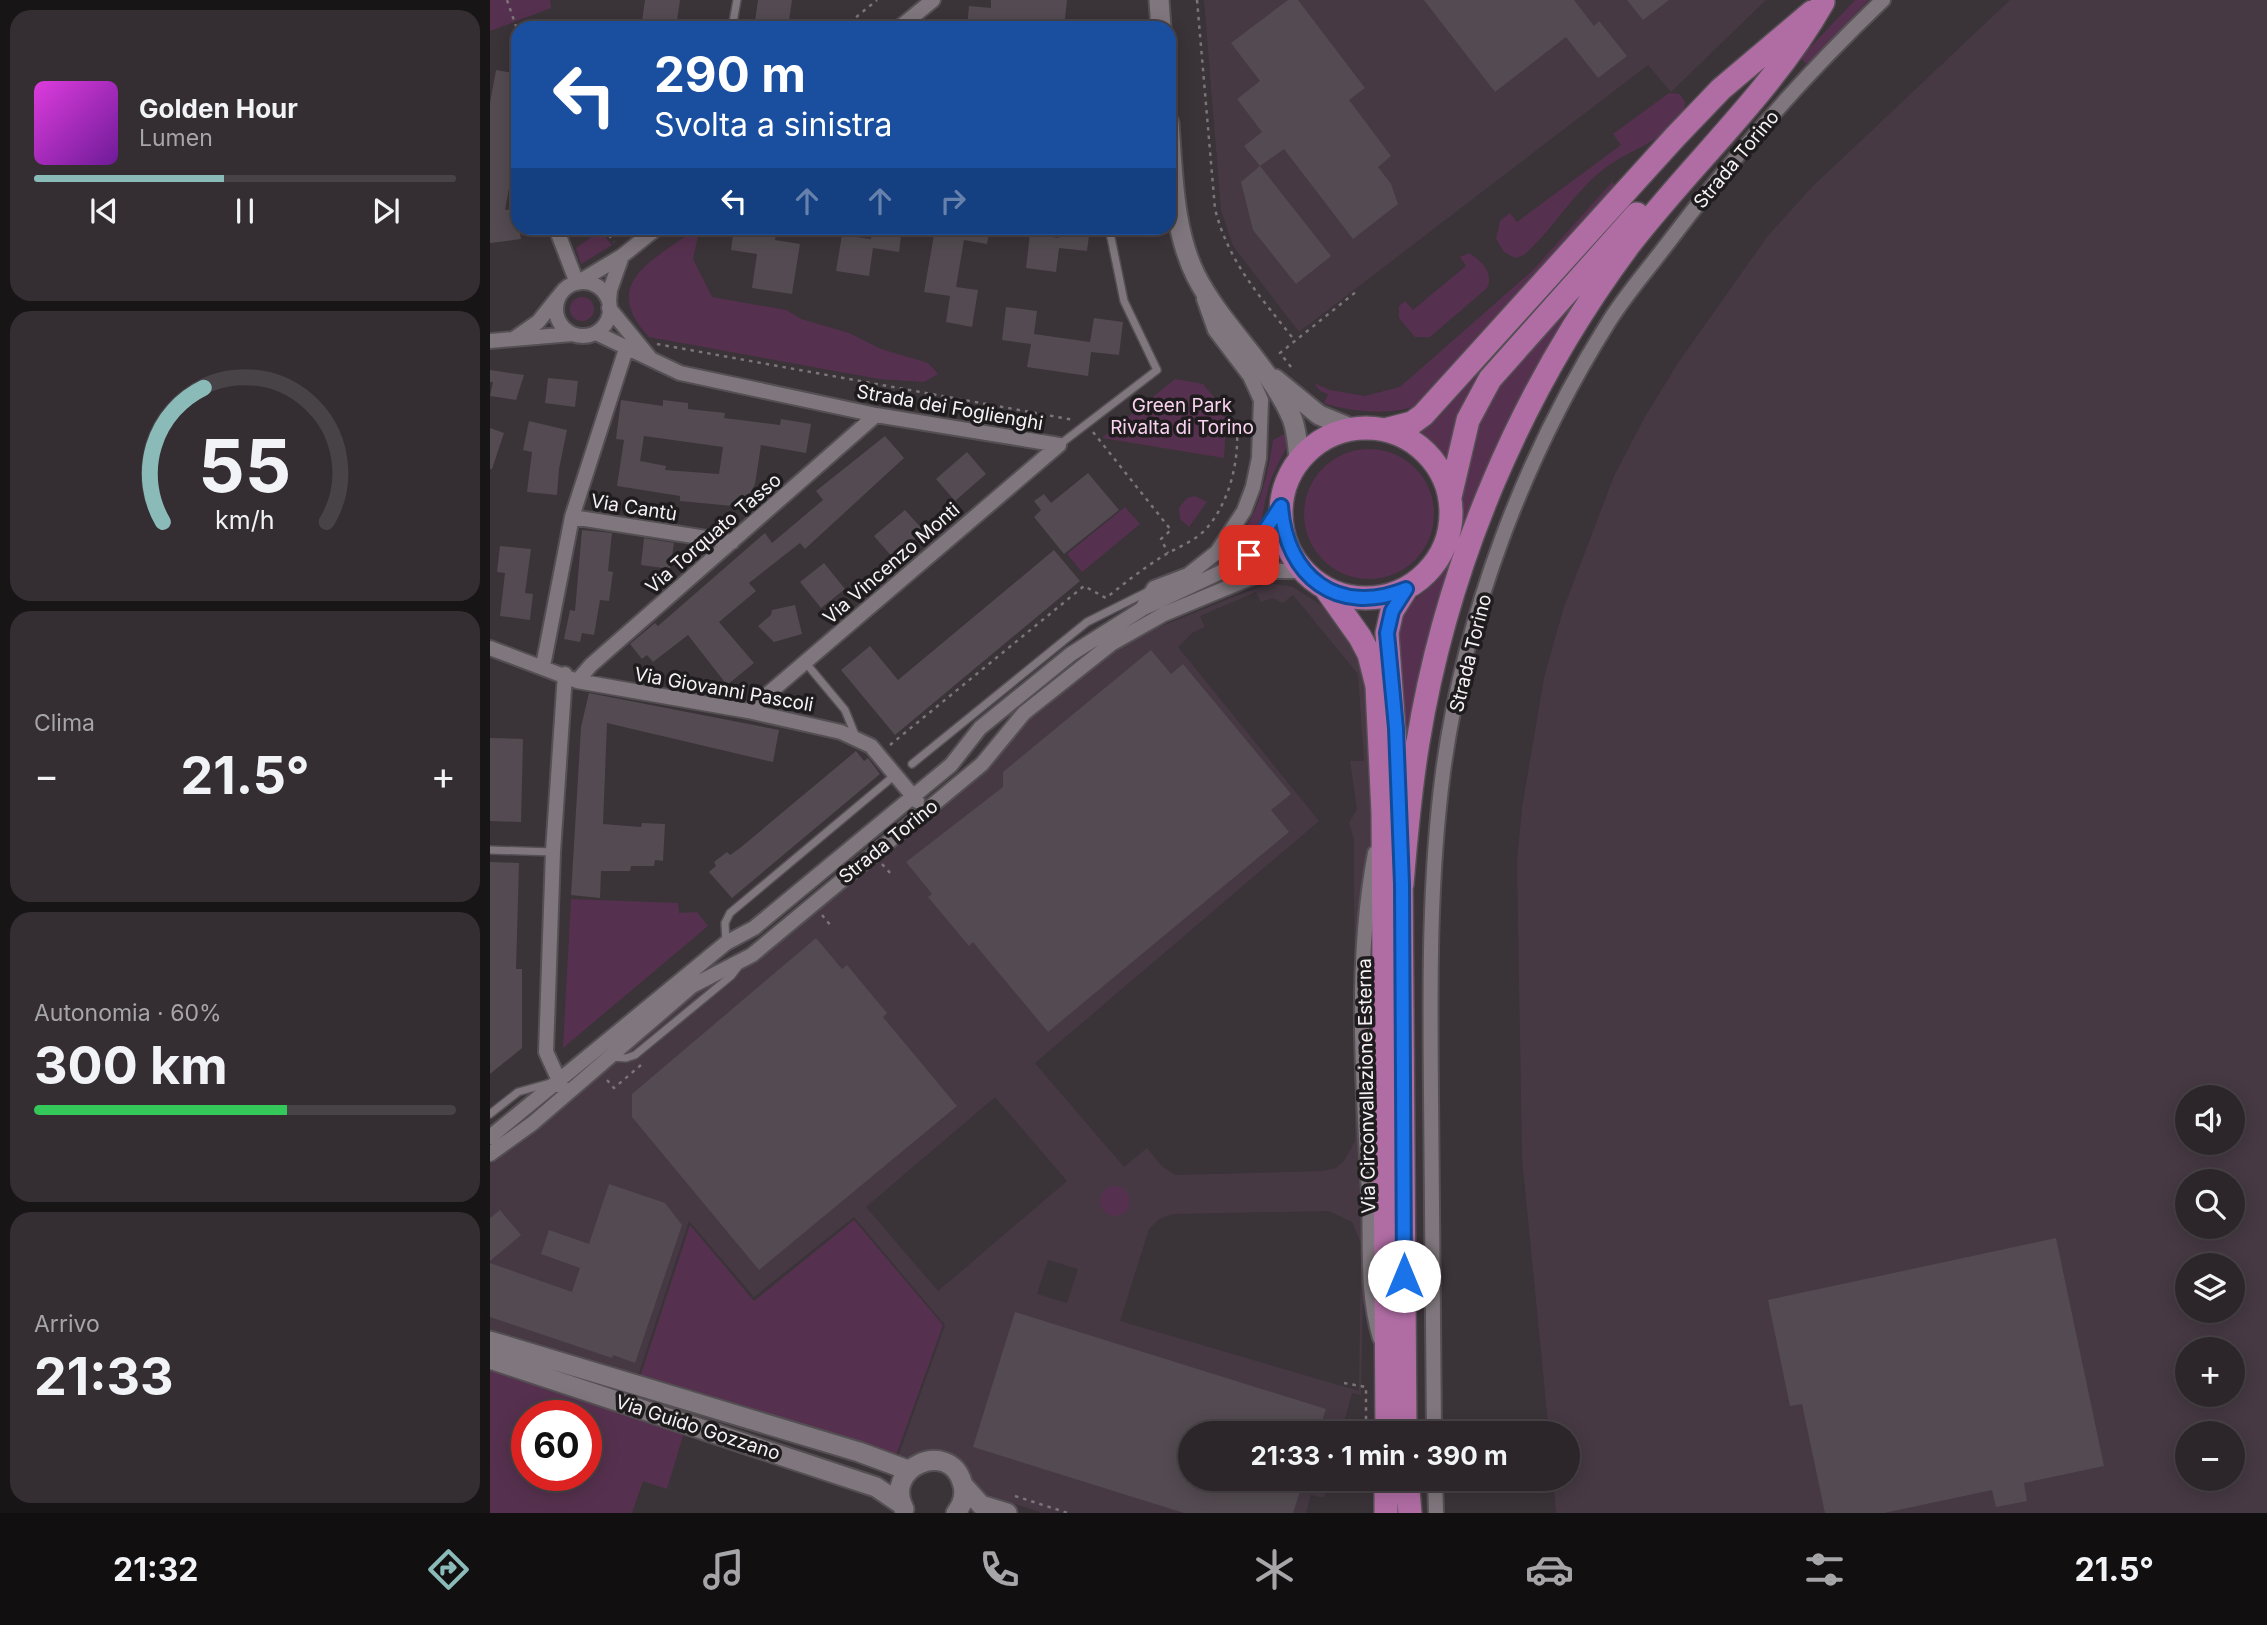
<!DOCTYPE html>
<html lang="it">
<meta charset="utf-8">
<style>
body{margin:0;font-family:Inter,sans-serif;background:#342e32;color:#f1f3f6;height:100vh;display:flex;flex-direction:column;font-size:26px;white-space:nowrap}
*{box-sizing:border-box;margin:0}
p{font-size:23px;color:#a6a5a8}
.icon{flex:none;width:38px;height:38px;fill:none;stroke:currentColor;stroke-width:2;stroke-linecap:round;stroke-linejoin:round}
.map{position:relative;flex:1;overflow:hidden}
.panel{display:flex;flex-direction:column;gap:10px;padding:10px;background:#181517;width:490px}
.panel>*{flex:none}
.guide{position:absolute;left:21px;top:21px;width:665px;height:214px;border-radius:21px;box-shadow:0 4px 18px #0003,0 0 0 2px #484347;background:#1a4fa0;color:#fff;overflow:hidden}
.controls{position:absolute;left:1685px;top:1085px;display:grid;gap:14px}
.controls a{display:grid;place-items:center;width:70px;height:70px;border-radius:50%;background:#2c262a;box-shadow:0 4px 18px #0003,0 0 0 2px #484347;font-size:35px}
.speed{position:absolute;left:21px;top:1400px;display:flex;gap:14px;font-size:35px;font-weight:700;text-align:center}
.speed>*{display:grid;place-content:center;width:91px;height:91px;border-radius:50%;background:#2c262a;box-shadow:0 4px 18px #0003,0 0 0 2px #484347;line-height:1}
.speed .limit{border:10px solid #d22;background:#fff;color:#111}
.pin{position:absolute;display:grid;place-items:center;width:60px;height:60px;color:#fff;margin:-30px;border-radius:14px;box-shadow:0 4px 10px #0006}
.me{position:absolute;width:77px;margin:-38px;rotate:0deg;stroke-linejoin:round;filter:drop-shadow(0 0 5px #0008)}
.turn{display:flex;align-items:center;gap:24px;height:147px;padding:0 28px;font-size:32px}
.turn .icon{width:91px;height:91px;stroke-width:2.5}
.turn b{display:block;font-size:49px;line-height:60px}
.lanes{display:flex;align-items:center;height:66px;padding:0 28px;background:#0003;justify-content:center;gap:35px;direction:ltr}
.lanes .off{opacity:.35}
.big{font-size:52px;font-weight:700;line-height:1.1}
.panel .card{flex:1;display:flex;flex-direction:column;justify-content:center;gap:10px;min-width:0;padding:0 24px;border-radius:21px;background:#342e32}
.panel .dial{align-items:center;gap:0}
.dial svg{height:182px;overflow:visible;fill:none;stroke:#484347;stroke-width:7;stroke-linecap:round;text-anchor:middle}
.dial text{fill:#f1f3f6;stroke:none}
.song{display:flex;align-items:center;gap:21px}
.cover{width:84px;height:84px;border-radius:10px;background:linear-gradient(135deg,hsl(300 70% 55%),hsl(280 70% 35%))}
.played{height:7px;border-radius:4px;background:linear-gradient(90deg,#8bbbb9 45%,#484347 45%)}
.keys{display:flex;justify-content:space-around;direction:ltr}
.heat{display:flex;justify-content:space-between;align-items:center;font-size:38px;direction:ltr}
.charge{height:10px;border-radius:5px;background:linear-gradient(90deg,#34c759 60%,#484347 0)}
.trip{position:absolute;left:688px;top:1421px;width:402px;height:70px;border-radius:35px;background:#2c262a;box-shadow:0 4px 18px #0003,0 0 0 2px #484347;font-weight:700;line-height:70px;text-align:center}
.tabs{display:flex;height:112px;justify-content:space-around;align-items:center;background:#120f11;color:#a6a5a8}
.tabs .icon{width:49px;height:49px}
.tabs .current{color:#8bbbb9}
.tabs b{font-size:32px;color:#f1f3f6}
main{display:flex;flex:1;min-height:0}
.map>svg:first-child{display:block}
.built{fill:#463943;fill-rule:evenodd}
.green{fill:#56314f;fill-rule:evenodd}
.building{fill:#534b51;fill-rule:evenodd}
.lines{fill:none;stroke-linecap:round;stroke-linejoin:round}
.lane-casing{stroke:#544f53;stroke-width:10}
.street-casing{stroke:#544f53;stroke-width:18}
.secondary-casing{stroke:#544f53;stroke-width:23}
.primary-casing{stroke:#544f53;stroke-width:26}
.path{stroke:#7b7479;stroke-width:2.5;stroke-dasharray:3.5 5;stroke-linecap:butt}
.lane{stroke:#7f777d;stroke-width:7}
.street{stroke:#7f777d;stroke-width:14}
.secondary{stroke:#7f777d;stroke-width:19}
.primary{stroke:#b06da4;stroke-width:23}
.route-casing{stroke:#114b97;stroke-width:18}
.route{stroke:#1a73e8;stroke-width:12}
.labels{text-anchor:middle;stroke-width:7;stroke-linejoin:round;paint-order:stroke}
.street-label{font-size:19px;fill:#f7f2f5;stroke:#1f1c1e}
.park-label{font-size:19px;fill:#f9d3f0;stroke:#1f1c1e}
</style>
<main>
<section class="panel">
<div class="card">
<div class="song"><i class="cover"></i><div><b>Golden Hour</b><p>Lumen</p></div></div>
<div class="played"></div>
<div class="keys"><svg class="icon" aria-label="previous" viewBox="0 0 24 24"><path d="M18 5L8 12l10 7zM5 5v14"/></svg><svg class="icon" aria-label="pause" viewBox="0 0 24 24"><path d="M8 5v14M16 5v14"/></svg><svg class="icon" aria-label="next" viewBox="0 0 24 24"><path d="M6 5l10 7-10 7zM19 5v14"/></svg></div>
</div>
<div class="card dial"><svg viewBox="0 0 100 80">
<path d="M14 69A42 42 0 1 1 86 69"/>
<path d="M14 69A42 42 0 0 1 32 10" stroke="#8bbbb9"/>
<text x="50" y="56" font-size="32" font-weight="700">55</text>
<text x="50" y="72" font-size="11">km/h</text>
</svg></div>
<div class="card"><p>Clima</p>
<div class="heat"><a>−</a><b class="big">21.5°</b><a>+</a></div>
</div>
<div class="card"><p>Autonomia · 60%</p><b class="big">300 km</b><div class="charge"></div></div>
<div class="card"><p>Arrivo</p><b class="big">21:33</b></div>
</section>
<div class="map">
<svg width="1777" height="1513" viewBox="0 0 1777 1513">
<rect width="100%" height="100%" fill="#3a3338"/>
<path class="built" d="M714,0H1276L1181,92L1158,65L809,332L743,246L731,210Z
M1520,0H1777V1513H1066L1063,1479H1078V1433H1059L1032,1158L1027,862L1032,808L1054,678L1073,610L1124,476L1156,415L1188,363L1277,237L1322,187ZM1698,1097H1743V1143H1698ZM1698,1181H1743V1227H1698ZM1698,1265H1743V1311H1698ZM1698,1349H1743V1395H1698ZM1698,1433H1743V1479H1698Z
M778,583L803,587L834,607L864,645L873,666L879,697L883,802L871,1395L862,1393L851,1433H700V1479H839L834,1498L821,1495L816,1513H552L483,1490L472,1470L429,1459L406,1462L455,1325L364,1217L264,1297L199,1221L148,1376L0,1331V1165L625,645ZM766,592L771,602L782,598L793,603L803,595L868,674L874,761H860L867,809L859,823L864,839L865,1141L854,1161L846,1168L833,1171L685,1175L672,1166L657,1148L634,1167L545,1063L829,821L688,647L702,633L715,627L710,616ZM505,1097L577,1181L448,1291L376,1207ZM839,1211L862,1222L871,1243L869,1391L630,1321L659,1229L669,1219L683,1214ZM558,1260L588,1269L577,1303L547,1294Z"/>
<path class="green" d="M0,0H60L61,8L0,31Z
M1365,0H1379L1317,64L1310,58Z
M1179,93L1190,94L1195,102C1195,131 1145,148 1124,162C1088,184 1066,227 1034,255L1025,258L1014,252L1006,239L1010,221L1020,213L1027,222L1131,145L1123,134Z
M1122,182L1125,185L923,407C897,415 860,412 834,403L838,394L830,391L824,383L840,390L875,396L910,387L1043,270Z
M207,228H210L203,259L222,297L296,310L311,319L359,333L391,349L438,363L448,374L434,382L389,379L159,337C108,282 165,260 207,228Z
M110,231L122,245L91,264L86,248Z
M979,253C992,261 1004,273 997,288L940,337H925L909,318V306L915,301L923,310L976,266L970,257Z
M1102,273L1017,434L914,774L904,639L909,613L946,582L966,549L971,528L975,455L1001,390Z
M80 309a12 12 0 1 1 24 0a12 12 0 1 1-24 0Z
M1005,354L973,407L956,457L930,431L948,418Z
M685,379L713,384L733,408L736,427L734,458L612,438Z
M800,431C799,448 788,462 782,477C766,520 779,550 724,569C763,528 775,495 783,440Z
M814 514a65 65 0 1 1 130 0a65 65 0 1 1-130 0Z
M705,496L717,502L699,527L690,519L689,508L697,498Z
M635,507L650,524L592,572L577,554Z
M81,899L188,903L189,913L207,912L218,926L73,1048Z
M610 1201a15 15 0 1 1 30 0a15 15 0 1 1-30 0Z
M364,1220L453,1325L404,1461L150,1377L200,1225L264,1301Z
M0,1369L194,1432L177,1489L153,1481L142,1513H0ZM37,1416H96V1475H37Z"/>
<path class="building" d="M155,0H190L186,28H151Z
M268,0H302L298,28H264Z
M501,0H577L574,28L506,20L505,28H477L479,6L501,8Z
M798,0H808L875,88L859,100L901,156L888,167L901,184L908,204L863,239L794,149L770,166L754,146L772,132L747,99L770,81L741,43Z
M934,0H1084L1104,26L1109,21L1137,56L1108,78L1076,37L1005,92Z
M1137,0H1179L1153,20Z
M6,70L28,74V139L15,210L26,209L31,239L0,243V103Z
M770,166L841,256L806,284L763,230L751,182Z
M244,228H287L285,240L310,244L302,294L262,288L267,254L241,250Z
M382,228H412L409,252L383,248L379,276L346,271L352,235L381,239Z
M440,228H500L497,244L474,240L466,287L488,290L482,327L456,322L460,296L434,292L444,235L439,234Z
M570,228H600L597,251L569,248L566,272L536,268L540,234L569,238Z
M516,307L547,311L544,334L600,342L604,318L633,322L629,355L601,352L598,376L537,367L541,344L512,340Z
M0,370L34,375L26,400L0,396L3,382H0Z
M58,378L88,381L85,407L55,403Z
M131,400L173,406V400L198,403V409L235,413L234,418L290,425L291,419L321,424L316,453L271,445L265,484L253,507L190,501V496L127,486L134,440L126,439ZM154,436L233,447L229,474L175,470L176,466L150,461Z
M39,421L77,430L69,469L67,495L37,492L42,452L33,450Z
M0,428L14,433L2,469H0Z
M395,436L414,458L315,549L310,543L259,583L266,591L229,622L264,663L237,685L198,635L163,662L157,655L152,659L140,644L165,623L168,626L275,533L282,543L333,500L326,491Z
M477,452L496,474L465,501L446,479Z
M598,473L629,510L574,554L544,517L551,510L544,501L554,494L561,503Z
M415,510L434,531L403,558L384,536Z
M92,530L122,533L118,571L123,572L119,601L110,600L104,635L92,633L90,642L74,639L80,610L85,611Z
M154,538L184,543L180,569L151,565Z
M10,546L41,549L35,593L43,594L40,620L10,616L15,573L7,572Z
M564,550L590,581L405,735L351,670L380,646L408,680Z
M334,563L355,589L331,608L310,582Z
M305,605L312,634L284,642L268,626L281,615L282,610Z
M661,650L681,674L693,664L801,794L781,810L799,832L558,1032L483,942L479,946L438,897L442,894L416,862L513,787V772Z
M99,693L289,730L283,762L117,723L113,824L151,827L152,823L175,824L173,861L165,860L164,866H141L140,871H111L110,898L81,895L91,727Z
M0,738L33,739L31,822L0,821Z
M366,751L374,761L378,758L390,774L242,898L219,872L226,866L224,862L237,852L240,855L250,848Z
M0,862L29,863L26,969H32V1048L0,1074Z
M326,938L352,969L357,965L397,1013L393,1017L467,1106L269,1270L142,1117V1094Z
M119,1184L175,1203L192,1225L145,1363L123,1355L122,1358L0,1317V1263L82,1292L90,1268L51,1254L59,1230L99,1244Z
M10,1210L31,1235L0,1261V1218Z
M1566,1238L1614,1466L1534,1483L1537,1501L1506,1507L1502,1490L1394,1513H1335L1312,1404L1300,1406L1278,1300Z
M525,1312L836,1409L828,1433H700V1479H814L803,1513H694L483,1447Z"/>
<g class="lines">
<g class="lane-casing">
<path id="lane" d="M242,28L247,0
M569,445L667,370L634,301L619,228
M315,662L355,710L366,737
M422,764L597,622L661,590
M0,850L63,852
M236,943L235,923L240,913L405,775
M120,1057L136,1058L145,1055L241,976L251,963
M0,1114L28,1092L60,1083"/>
</g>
<g class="street-casing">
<path id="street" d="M409,28L443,0
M66,228L87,283L132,256L167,228
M66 309a27 27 0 1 1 54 0a27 27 0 1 1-54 0Z
M119,302L120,290L132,256
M119,308L160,358
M106,333L190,373L386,415L569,445
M25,338L48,322L68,297
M0,341L82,334
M82,517L242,542
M652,609L664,588L698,575L727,552L754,511L763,487L769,458L771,400L760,376L725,330L714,299
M0,648L87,681L258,711L351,732L381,746L427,801
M53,666L82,517L136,349
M87,681L101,665L386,415
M258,711L569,445
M885,853C864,964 873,1082 879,1194C881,1244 876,1290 890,1338
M72,1087L56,1052L63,852L75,674
M0,1137L236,943L264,928L461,765L490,728L581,654L652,609L748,564L769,543L791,507
M0,1154L43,1123L202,986L262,955L492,764L534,713L621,644L674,614L758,579L780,571H813
M944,1433C943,1320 942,1207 941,1094C940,987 939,879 953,772C974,615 1034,457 1118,323C1134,297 1155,273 1174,248C1241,159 1313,76 1393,0
M945,1479L946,1513"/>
</g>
<g class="secondary-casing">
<path id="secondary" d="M669,0L671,28
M679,123C683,173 683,230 706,276C732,327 779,365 802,418C807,431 808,447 809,461
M785,379L829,415L863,429
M0,1341L369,1452L418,1470
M0,1359L386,1487L411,1504
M473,1485L491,1505L517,1513
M414,1509C392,1467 459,1439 472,1482C476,1493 473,1504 466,1513"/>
</g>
<g class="primary-casing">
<path id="primary" d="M791 513a85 85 0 1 1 170 0a85 85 0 1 1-170 0Z
M895,430L922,423L933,415L1185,137L1231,89L1322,12
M960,497L978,420L1000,379L1147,214
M836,589L870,637L879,654L887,686L893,813L897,1433
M909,801L897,633L902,611L916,589
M911,870L915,1433
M912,884C916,836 920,789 928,742C957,564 1031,390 1139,245C1202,163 1282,92 1333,2
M917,1479L920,1513
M896,1513V1479"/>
</g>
<path class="path" d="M17,0L28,32
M707,0L725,209C739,264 771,297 805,341
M353,28L387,0
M114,228L124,242
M167,344L584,420
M801,367L790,353L867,291
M389,402L392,385
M603,432L681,530L671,539L678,553
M400,745L594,586L616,598C636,582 656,566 678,553C691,546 704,541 715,530C739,504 749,463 747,428L754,429
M392,864L402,875
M332,915L341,926
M117,1080L124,1088L151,1065
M854,1383L876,1387V1433
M525,1496L578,1513"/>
<use href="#lane" class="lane"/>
<use href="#street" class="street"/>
<use href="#secondary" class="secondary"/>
<use href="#primary" class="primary"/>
</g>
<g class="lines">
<g class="route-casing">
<path id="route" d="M759,555L791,506C796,577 848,617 916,589L902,611L897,633L906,728L912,884L914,1276"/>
</g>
<use href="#route" class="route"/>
</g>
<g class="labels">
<g class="street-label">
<text transform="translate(1246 159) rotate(-50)" y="7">Strada Torino</text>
<text transform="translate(460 407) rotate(10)" y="7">Strada dei Foglienghi</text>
<text transform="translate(144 507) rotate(9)" y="7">Via Cantù</text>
<text transform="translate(223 533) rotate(-41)" y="7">Via Torquato Tasso</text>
<text transform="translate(401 563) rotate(-41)" y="7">Via Vincenzo Monti</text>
<text transform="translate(980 653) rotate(-76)" y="7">Strada Torino</text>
<text transform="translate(234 689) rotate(10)" y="7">Via Giovanni Pascoli</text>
<text transform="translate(398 841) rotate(-39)" y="7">Strada Torino</text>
<text transform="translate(876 1086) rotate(-91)" y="7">Via Circonvallazione Esterna</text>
<text transform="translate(208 1427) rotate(18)" y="7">Via Guido Gozzano</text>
</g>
<g class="park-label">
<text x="692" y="412">Green Park<tspan x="692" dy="22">Rivalta di Torino</tspan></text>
</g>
</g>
</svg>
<div class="controls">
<a><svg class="icon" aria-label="sound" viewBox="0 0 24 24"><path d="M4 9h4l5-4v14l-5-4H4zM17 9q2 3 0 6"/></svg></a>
<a><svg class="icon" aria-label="search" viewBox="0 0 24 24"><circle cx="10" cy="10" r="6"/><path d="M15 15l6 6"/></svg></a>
<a><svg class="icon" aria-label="layers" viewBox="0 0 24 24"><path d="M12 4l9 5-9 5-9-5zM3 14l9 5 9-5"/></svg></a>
<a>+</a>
<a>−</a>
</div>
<div class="speed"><div class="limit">60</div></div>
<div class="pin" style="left:759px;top:555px;background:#d93025"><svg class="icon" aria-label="arrive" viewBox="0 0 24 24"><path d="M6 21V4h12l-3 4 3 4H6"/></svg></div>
<svg class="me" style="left:914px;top:1276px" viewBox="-20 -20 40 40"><circle r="19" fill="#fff"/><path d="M0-13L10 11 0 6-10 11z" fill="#1a73e8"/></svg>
<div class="trip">21:33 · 1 min · 390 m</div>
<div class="guide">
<div class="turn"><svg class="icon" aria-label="left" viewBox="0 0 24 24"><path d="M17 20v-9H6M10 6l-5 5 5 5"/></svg><div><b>290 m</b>Svolta a sinistra</div></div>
<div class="lanes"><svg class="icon" aria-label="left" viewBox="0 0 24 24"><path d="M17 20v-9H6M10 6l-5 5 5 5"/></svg><svg class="icon off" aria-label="ahead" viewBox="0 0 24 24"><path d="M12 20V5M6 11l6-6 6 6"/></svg><svg class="icon off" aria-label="ahead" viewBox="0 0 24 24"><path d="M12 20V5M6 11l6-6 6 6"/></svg><svg class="icon off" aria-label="right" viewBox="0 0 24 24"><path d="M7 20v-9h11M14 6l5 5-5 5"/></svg></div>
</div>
</div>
</main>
<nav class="tabs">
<b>21:32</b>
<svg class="icon current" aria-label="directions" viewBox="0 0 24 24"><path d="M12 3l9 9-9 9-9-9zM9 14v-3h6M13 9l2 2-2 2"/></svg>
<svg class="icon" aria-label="music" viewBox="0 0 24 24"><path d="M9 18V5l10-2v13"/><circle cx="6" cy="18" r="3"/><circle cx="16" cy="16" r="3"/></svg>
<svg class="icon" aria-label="phone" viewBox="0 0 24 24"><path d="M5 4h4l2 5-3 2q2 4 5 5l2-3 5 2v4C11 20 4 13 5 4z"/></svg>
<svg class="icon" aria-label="climate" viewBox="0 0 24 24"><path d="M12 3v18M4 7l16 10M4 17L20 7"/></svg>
<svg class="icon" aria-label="car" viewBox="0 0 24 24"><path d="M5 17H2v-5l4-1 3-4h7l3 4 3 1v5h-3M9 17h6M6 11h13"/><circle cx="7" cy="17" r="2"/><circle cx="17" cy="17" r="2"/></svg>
<svg class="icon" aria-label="filters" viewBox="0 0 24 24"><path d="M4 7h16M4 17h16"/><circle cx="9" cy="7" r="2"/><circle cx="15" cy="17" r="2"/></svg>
<b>21.5°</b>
</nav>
